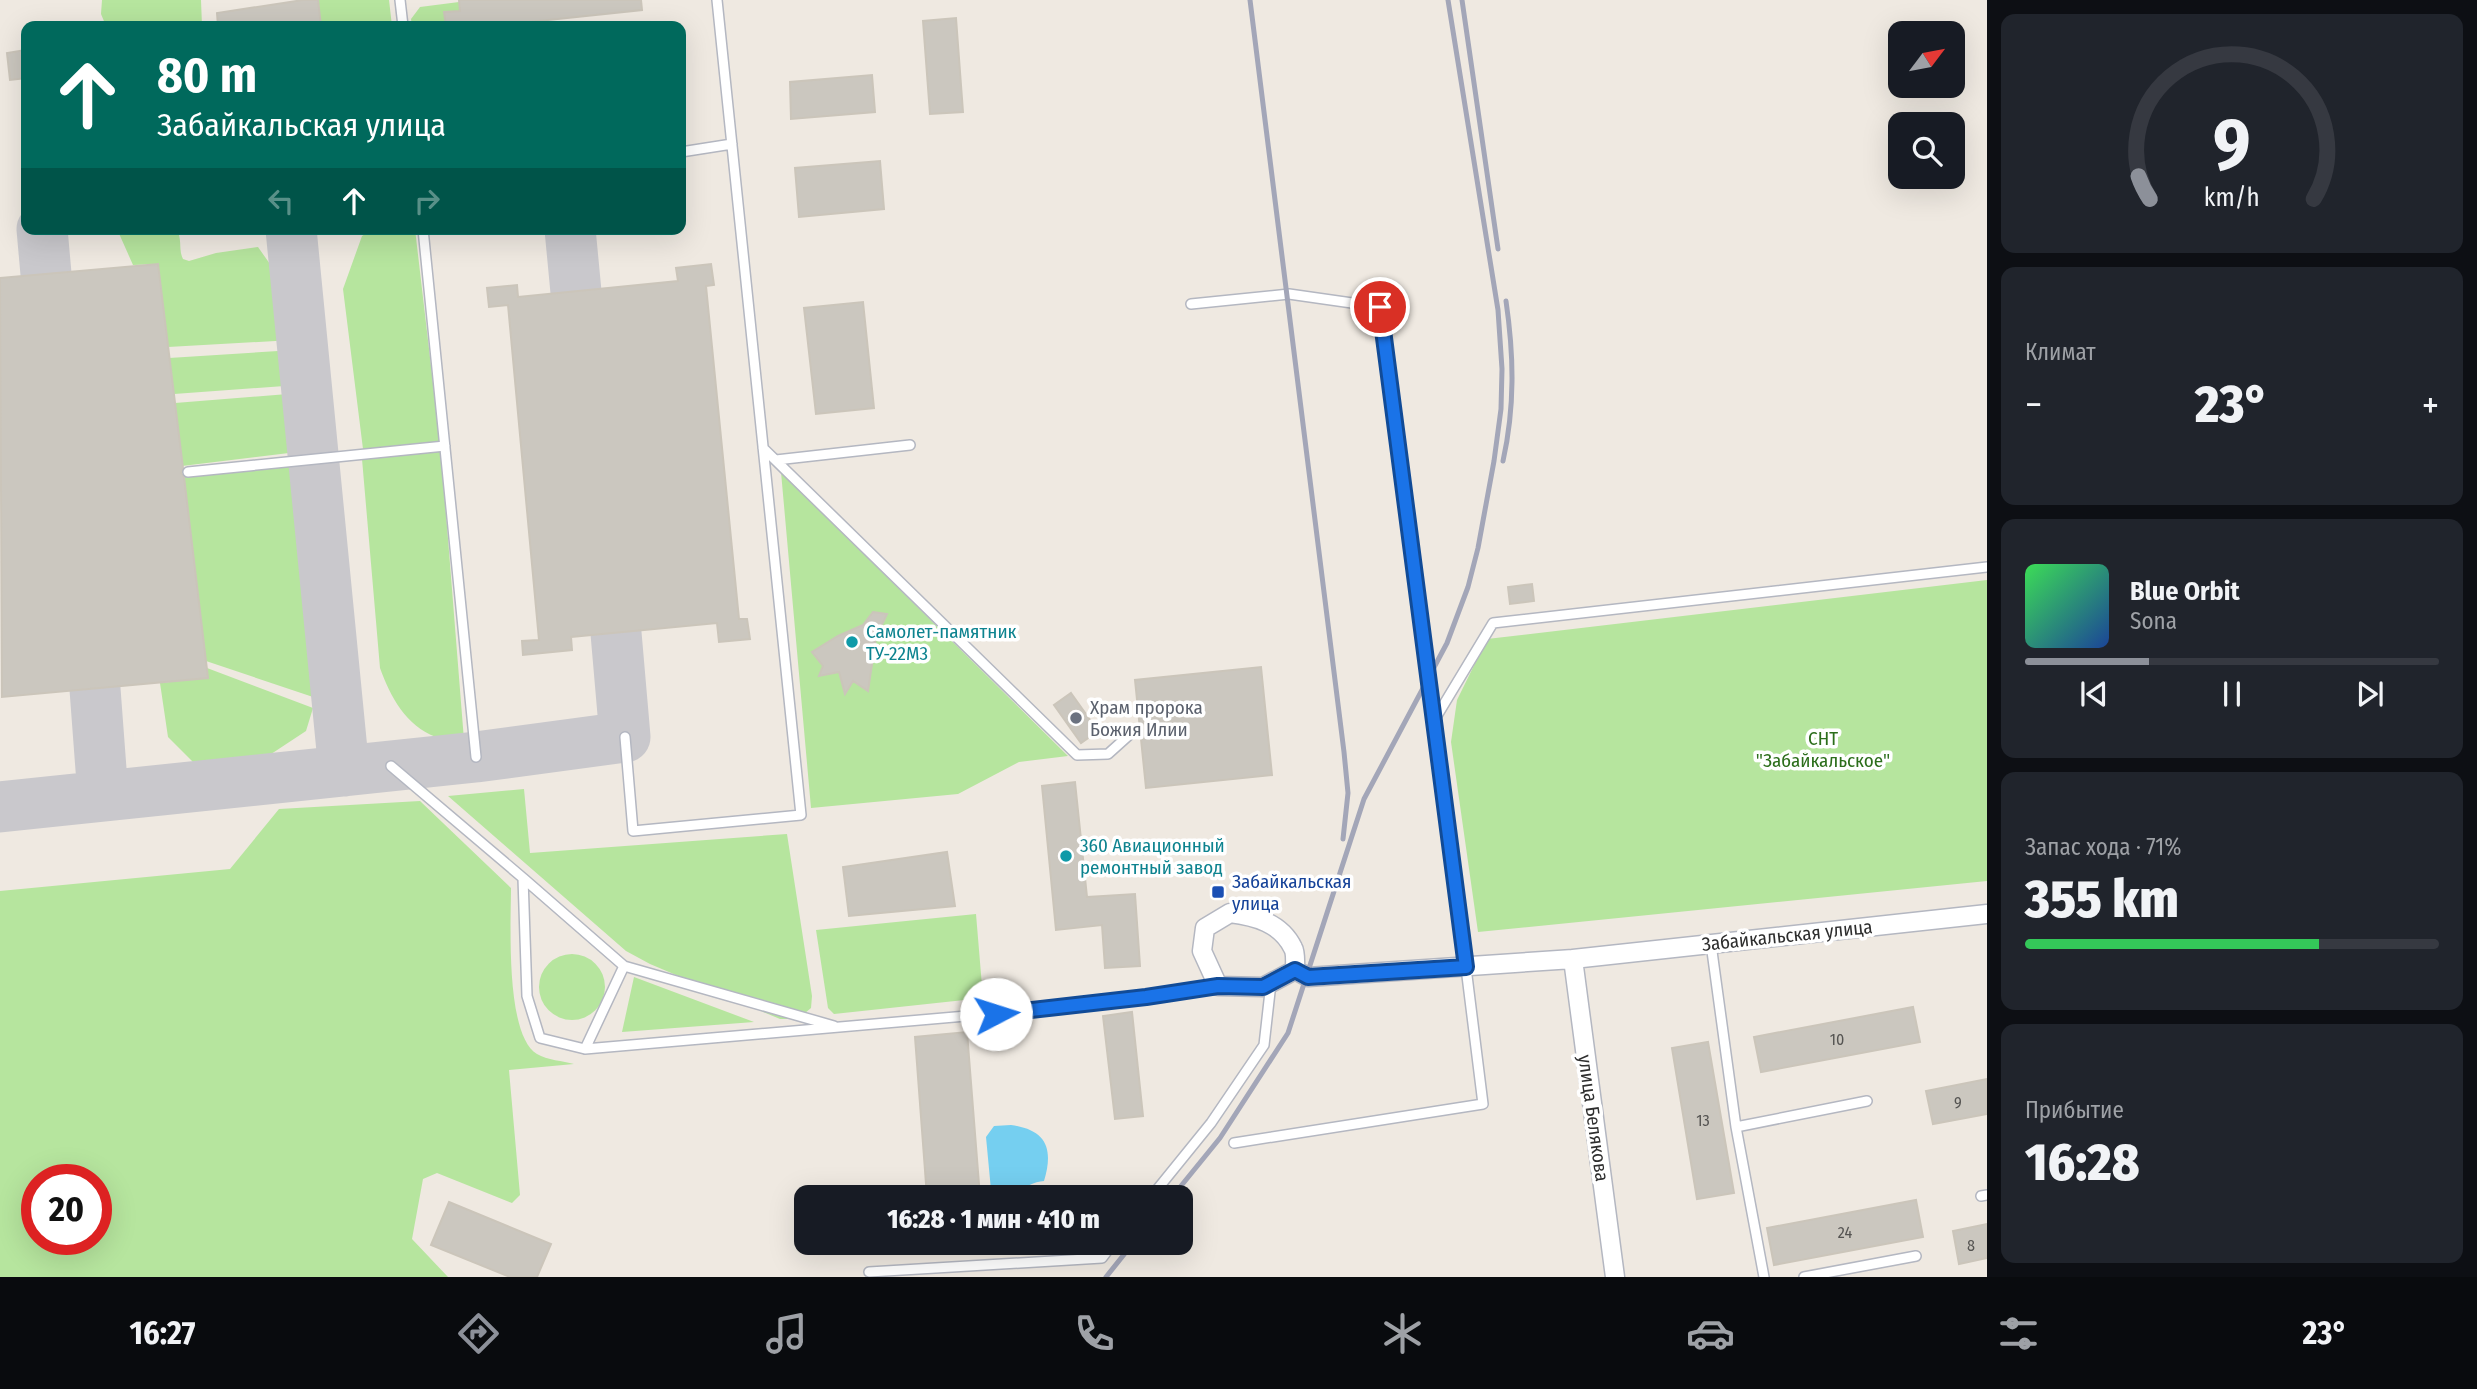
<!DOCTYPE html>
<html lang="ru">
<meta charset="utf-8">
<style>
body{margin:0;font-family:"Fira Sans Condensed",sans-serif;background:#20242c;color:#f1f3f6;height:100vh;display:flex;flex-direction:column;font-size:26px;white-space:nowrap}
*{box-sizing:border-box;margin:0}
p{font-size:23px;color:#9ea1a6}
.icon{flex:none;width:38px;height:38px;fill:none;stroke:currentColor;stroke-width:2;stroke-linecap:round;stroke-linejoin:round}
.map{position:relative;flex:1;overflow:hidden}
.drawer{display:flex;flex-direction:column;gap:14px;padding:14px;background:#0d0f14;width:490px}
.drawer>*{flex:none}
.hud{position:absolute;left:21px;top:21px;width:665px;height:214px;border-radius:14px;box-shadow:0 7px 28px #0002;background:#00695c;color:#fff;overflow:hidden}
.needle{width:46px;rotate:58deg}
.fabs{position:absolute;left:1888px;top:21px;display:grid;gap:14px}
.fabs a{display:grid;place-items:center;width:77px;height:77px;border-radius:14px;background:#171b24;box-shadow:0 7px 28px #0002;font-size:35px}
.speed{position:absolute;left:21px;top:1164px;display:flex;gap:14px;font-size:35px;font-weight:700;text-align:center}
.speed>*{display:grid;place-content:center;width:91px;height:91px;border-radius:50%;background:#171b24;box-shadow:0 7px 28px #0002;line-height:1}
.speed .limit{border:10px solid #d22;background:#fff;color:#111}
.pin{position:absolute;display:grid;place-items:center;width:60px;height:60px;color:#fff;margin:-30px;border:4px solid #fff;border-radius:50%;box-shadow:0 2px 7px #0007}
.me{position:absolute;width:77px;margin:-38px;rotate:85deg;stroke-linejoin:round;filter:drop-shadow(0 0 5px #0008)}
.turn{display:flex;align-items:center;gap:24px;height:147px;padding:0 21px;font-size:32px}
.turn .icon{width:91px;height:91px;stroke-width:2.5}
.turn b{display:block;font-size:49px;line-height:60px}
.lanes{display:flex;align-items:center;height:66px;padding:0 21px;background:#0003;justify-content:center;gap:35px;direction:ltr}
.lanes .off{opacity:.35}
.big{font-size:52px;font-weight:800;line-height:1.1}
.drawer .card{flex:1;display:flex;flex-direction:column;justify-content:center;gap:10px;min-width:0;padding:0 24px;border-radius:14px;background:#20242c}
.drawer .dial{align-items:center;gap:0}
.dial svg{height:182px;overflow:visible;fill:none;stroke:#363941;stroke-width:7;stroke-linecap:round;text-anchor:middle}
.dial text{fill:#f1f3f6;stroke:none}
.song{display:flex;align-items:center;gap:21px}
.cover{width:84px;height:84px;border-radius:10px;background:linear-gradient(135deg,hsl(130 70% 55%),hsl(220 70% 35%))}
.played{height:7px;border-radius:4px;background:linear-gradient(90deg,#8c9099 30%,#363941 30%)}
.keys{display:flex;justify-content:space-around;direction:ltr}
.heat{display:flex;justify-content:space-between;align-items:center;font-size:38px;direction:ltr}
.charge{height:10px;border-radius:5px;background:linear-gradient(90deg,#34c759 71%,#363941 0)}
.trip{position:absolute;left:794px;top:1185px;width:399px;height:70px;border-radius:14px;background:#171b24;box-shadow:0 7px 28px #0002;font-weight:800;line-height:70px;text-align:center}
.dock{display:flex;height:112px;justify-content:space-around;align-items:center;background:#090b0e;color:#9ea1a6}
.dock .icon{width:49px;height:49px}
.dock .current{color:#8c9099}
.dock b{font-size:32px;color:#f1f3f6}
main{display:flex;flex:1;min-height:0}
.map>svg:first-child{display:block}
.green{fill:#b6e59e;fill-rule:evenodd}
.water{fill:#75cff0}
.lines{fill:none;stroke-linecap:round;stroke-linejoin:round}
.taxiway{stroke:#c9c8cc;stroke-width:51}
.building{fill:#cbc7bf;stroke:#cbc5ba;stroke-width:2}
.service-casing{stroke:#b4b7c1;stroke-width:12}
.minor-casing{stroke:#b4b7c1;stroke-width:21}
.service{stroke:#fff;stroke-width:9}
.minor{stroke:#fff;stroke-width:18}
.rail{stroke:#a3a6b8;stroke-width:5}
.route-casing{stroke:#114b97;stroke-width:18}
.route{stroke:#1a73e8;stroke-width:12}
.culture-dot{fill:#0f9aa8;stroke:#fff;stroke-width:2.5}
.worship-dot{fill:#6b7280;stroke:#fff;stroke-width:2.5}
.transit-dot{fill:#1a4fb4;stroke:#fff;stroke-width:2.5}
.labels{text-anchor:middle;stroke-width:7;stroke-linejoin:round;paint-order:stroke}
.number-label{font-size:16px;fill:#555452}
.culture-label{font-size:19px;fill:#0d838f;stroke:#fff;text-anchor:start}
.worship-label{font-size:19px;fill:#5b616d;stroke:#fff;text-anchor:start}
.park-label{font-size:19px;fill:#2c6e1b;stroke:#fff}
.transit-label{font-size:19px;fill:#164399;stroke:#fff;text-anchor:start}
.street-label{font-size:19px;fill:#2e2e2e;stroke:#fff}
</style>
<main>
<div class="map">
<svg width="1987" height="1277" viewBox="0 0 1987 1277">
<rect width="100%" height="100%" fill="#efe9e1"/>
<path class="green" d="M102,0H201L202,26H106L101,14Z
M313,0H389L392,26H316Z
M459,2L460,11L445,12L446,26H412L411,19L420,7Z
M117,229H176C183,239 178,249 183,259L189,261L216,253L258,247L289,291L293,340L168,347L158,264L133,265Z
M373,229H415L440,443L363,449L343,289L362,236Z
M294,350L298,385L174,394L169,358Z
M300,393L304,444L295,446L289,453L182,466L175,403Z
M441,451L464,740C455,739 444,740 436,737C406,726 390,696 380,668L362,459Z
M288,463L296,472L306,473L324,681L316,698L206,661L184,476Z
M781,472L1068,756L1019,762L958,794L811,808Z
M1987,580V881L1478,932L1451,742L1457,700L1487,639Z
M207,668L313,708L306,731L262,760L196,765L168,737L160,683L208,678Z
M524,789L530,853L787,834L812,996L811,1008L798,1019H780L650,964L626,951L448,796Z
M420,801L511,888C511,923 505,1035 537,1054C547,1060 563,1061 574,1064L509,1070L520,1195L512,1203L437,1173L423,1179L412,1239L448,1277H0V891L230,869L279,809ZM37,1180H96V1239H37Z
M976,914L983,998L834,1014L828,1008L816,930Z
M539 987a33 33 0 1 1 66 0a33 33 0 1 1-66 0Z
M634,977L754,1022L622,1032Z"/>
<path class="water" d="M1011,1125C1046,1130 1054,1148 1044,1181C1025,1182 1010,1203 991,1190L986,1137L994,1126Z"/>
<g class="lines">
<path class="taxiway" d="M42,229L46,274
M291,229L344,771
M570,229L576,292
M95,689L103,796
M0,807L476,757L625,737L616,633"/>
</g>
<path class="building" d="M303,0H318L321,26H218L217,13Z
M459,0H641L642,10L491,26H446L444,12L460,11Z
M956,18L963,112L930,114L923,21Z
M26,50V78L10,80L7,53Z
M872,75L875,112L791,119L790,82Z
M880,161L884,209L799,217L795,168Z
M158,264L183,468L181,473L184,477L208,678L2,697L0,278Z
M711,264L714,285L706,286L739,619H747L750,639L719,642L717,623L571,637L572,650L523,655L522,641L539,640L508,305L489,307L487,288L517,285L518,297L678,281L676,268Z
M863,302L874,408L816,414L804,308Z
M1532,584L1534,601L1510,604L1508,587Z
M873,612L887,614L876,637L868,691L853,681L845,694L839,672L819,676L823,666L812,652L838,636L863,625Z
M1261,667L1272,775L1146,788L1135,680Z
M1071,693L1098,731L1081,743L1054,705Z
M1075,782L1087,897L1135,894L1140,966L1105,968L1102,925L1056,930L1042,786Z
M947,852L955,906L849,916L843,867Z
M1913,1007L1920,1042L1761,1072L1754,1037Z
M1132,1012L1143,1116L1115,1119L1103,1016Z
M967,1032L980,1197H927L915,1037Z
M1708,1042L1734,1193L1697,1199L1672,1048Z
M1987,1079V1114L1933,1124L1926,1091Z
M1916,1200L1923,1237L1774,1265L1767,1228Z
M449,1202L551,1244L537,1277H510L431,1245Z
M1987,1224V1258L1959,1264L1953,1231Z"/>
<g class="lines">
<g class="service-casing">
<path id="service" d="M400,0L403,26
M681,152L732,144
M423,229L476,757
M1191,304L1289,294L1380,307L1435,719L1483,1104L1234,1143
M763,448L1077,755L1108,754L1128,736
M776,460L910,445
M188,472L445,446
M1435,719L1493,623L1987,567
M625,737L633,831L801,815L717,0
M391,766L523,878L527,996L540,1038L585,1049L1048,1009L1218,986
M523,878L624,966L834,1026
M1711,944L1736,1127L1764,1277
M585,1049L624,966
M1736,1127L1867,1101
M1981,1196L1987,1195
M1151,1197L1211,1123L1264,1045L1271,983
M869,1272L1102,1258L1114,1242
M1804,1277L1916,1256"/>
</g>
<g class="minor-casing">
<path id="minor" d="M1230,913C1255,916 1281,923 1293,948C1296,953 1295,964 1295,970L1263,987L1218,986L1202,951L1205,928Z
M1573,959L1615,1277
M1295,970L1308,977L1573,959L1987,914"/>
</g>
<use href="#service" class="service"/>
<use href="#minor" class="minor"/>
<path class="rail" d="M1250,0L1344,752L1348,793L1343,839
M1462,0L1498,249
M1503,461C1515,407 1514,356 1506,301
M1172,1197L1220,1138L1288,1033L1364,799L1447,643L1468,587L1478,548L1494,461L1501,409L1502,369L1498,310L1448,0
M1106,1277L1134,1242"/>
</g>
<g class="lines">
<g class="route-casing">
<path id="route" d="M996,1014L1146,997L1218,986L1263,987L1295,970L1308,977L1466,967L1380,307"/>
</g>
<use href="#route" class="route"/>
</g>
<g class="culture-dot">
<circle cx="852" cy="642" r="7"/>
<circle cx="1066" cy="856" r="7"/>
</g>
<circle class="worship-dot" cx="1076" cy="718" r="7"/>
<rect class="transit-dot" x="1211" y="885" width="14" height="14" rx="3.5"/>
<g class="labels">
<g class="number-label">
<text x="1837" y="1045">10</text>
<text x="1958" y="1108">9</text>
<text x="1703" y="1126">13</text>
<text x="1845" y="1238">24</text>
<text x="1971" y="1251">8</text>
</g>
<g class="culture-label">
<text x="866" y="638">Самолет-памятник<tspan x="866" dy="22">ТУ-22М3</tspan></text>
<text x="1080" y="852">360 Авиационный<tspan x="1080" dy="22">ремонтный завод</tspan></text>
</g>
<g class="worship-label">
<text x="1090" y="714">Храм пророка<tspan x="1090" dy="22">Божия Илии</tspan></text>
</g>
<g class="park-label">
<text x="1823" y="745">СНТ<tspan x="1823" dy="22">"Забайкальское"</tspan></text>
</g>
<g class="transit-label">
<text x="1232" y="888">Забайкальская<tspan x="1232" dy="22">улица</tspan></text>
</g>
<g class="street-label">
<text transform="translate(1787 935) rotate(-6)" y="7">Забайкальская улица</text>
<text transform="translate(1594 1118) rotate(82)" y="7">улица Белякова</text>
</g>
</g>
</svg>
<div class="fabs">
<a><svg class="needle" viewBox="-14 -14 28 28"><path d="M0-13l5 13h-10z" fill="#e53935"/><path d="M0 13l5-13h-10z" fill="#9ea1a6"/></svg></a>
<a><svg class="icon" aria-label="search" viewBox="0 0 24 24"><circle cx="10" cy="10" r="6"/><path d="M15 15l6 6"/></svg></a>
</div>
<div class="speed"><div class="limit">20</div></div>
<div class="pin" style="left:1380px;top:307px;background:#d93025"><svg class="icon" aria-label="arrive" viewBox="0 0 24 24"><path d="M6 21V4h12l-3 4 3 4H6"/></svg></div>
<svg class="me" style="left:996px;top:1014px" viewBox="-20 -20 40 40"><circle r="19" fill="#fff"/><path d="M0-13L10 11 0 6-10 11z" fill="#1a73e8"/></svg>
<div class="trip">16:28 · 1 мин · 410 m</div>
<div class="hud">
<div class="turn"><svg class="icon" aria-label="ahead" viewBox="0 0 24 24"><path d="M12 20V5M6 11l6-6 6 6"/></svg><div><b>80 m</b>Забайкальская улица</div></div>
<div class="lanes"><svg class="icon off" aria-label="left" viewBox="0 0 24 24"><path d="M17 20v-9H6M10 6l-5 5 5 5"/></svg><svg class="icon" aria-label="ahead" viewBox="0 0 24 24"><path d="M12 20V5M6 11l6-6 6 6"/></svg><svg class="icon off" aria-label="right" viewBox="0 0 24 24"><path d="M7 20v-9h11M14 6l5 5-5 5"/></svg></div>
</div>
</div>
<section class="drawer">
<div class="card dial"><svg viewBox="0 0 100 80">
<path d="M14 69A42 42 0 1 1 86 69"/>
<path d="M14 69A42 42 0 0 1 9 59" stroke="#8c9099"/>
<text x="50" y="56" font-size="32" font-weight="700">9</text>
<text x="50" y="72" font-size="11">km/h</text>
</svg></div>
<div class="card"><p>Климат</p>
<div class="heat"><a>−</a><b class="big">23°</b><a>+</a></div>
</div>
<div class="card">
<div class="song"><i class="cover"></i><div><b>Blue Orbit</b><p>Sona</p></div></div>
<div class="played"></div>
<div class="keys"><svg class="icon" aria-label="previous" viewBox="0 0 24 24"><path d="M18 5L8 12l10 7zM5 5v14"/></svg><svg class="icon" aria-label="pause" viewBox="0 0 24 24"><path d="M8 5v14M16 5v14"/></svg><svg class="icon" aria-label="next" viewBox="0 0 24 24"><path d="M6 5l10 7-10 7zM19 5v14"/></svg></div>
</div>
<div class="card"><p>Запас хода · 71%</p><b class="big">355 km</b><div class="charge"></div></div>
<div class="card"><p>Прибытие</p><b class="big">16:28</b></div>
</section>
</main>
<nav class="dock">
<b>16:27</b>
<svg class="icon current" aria-label="directions" viewBox="0 0 24 24"><path d="M12 3l9 9-9 9-9-9zM9 14v-3h6M13 9l2 2-2 2"/></svg>
<svg class="icon" aria-label="music" viewBox="0 0 24 24"><path d="M9 18V5l10-2v13"/><circle cx="6" cy="18" r="3"/><circle cx="16" cy="16" r="3"/></svg>
<svg class="icon" aria-label="phone" viewBox="0 0 24 24"><path d="M5 4h4l2 5-3 2q2 4 5 5l2-3 5 2v4C11 20 4 13 5 4z"/></svg>
<svg class="icon" aria-label="climate" viewBox="0 0 24 24"><path d="M12 3v18M4 7l16 10M4 17L20 7"/></svg>
<svg class="icon" aria-label="car" viewBox="0 0 24 24"><path d="M5 17H2v-5l4-1 3-4h7l3 4 3 1v5h-3M9 17h6M6 11h13"/><circle cx="7" cy="17" r="2"/><circle cx="17" cy="17" r="2"/></svg>
<svg class="icon" aria-label="filters" viewBox="0 0 24 24"><path d="M4 7h16M4 17h16"/><circle cx="9" cy="7" r="2"/><circle cx="15" cy="17" r="2"/></svg>
<b>23°</b>
</nav>
